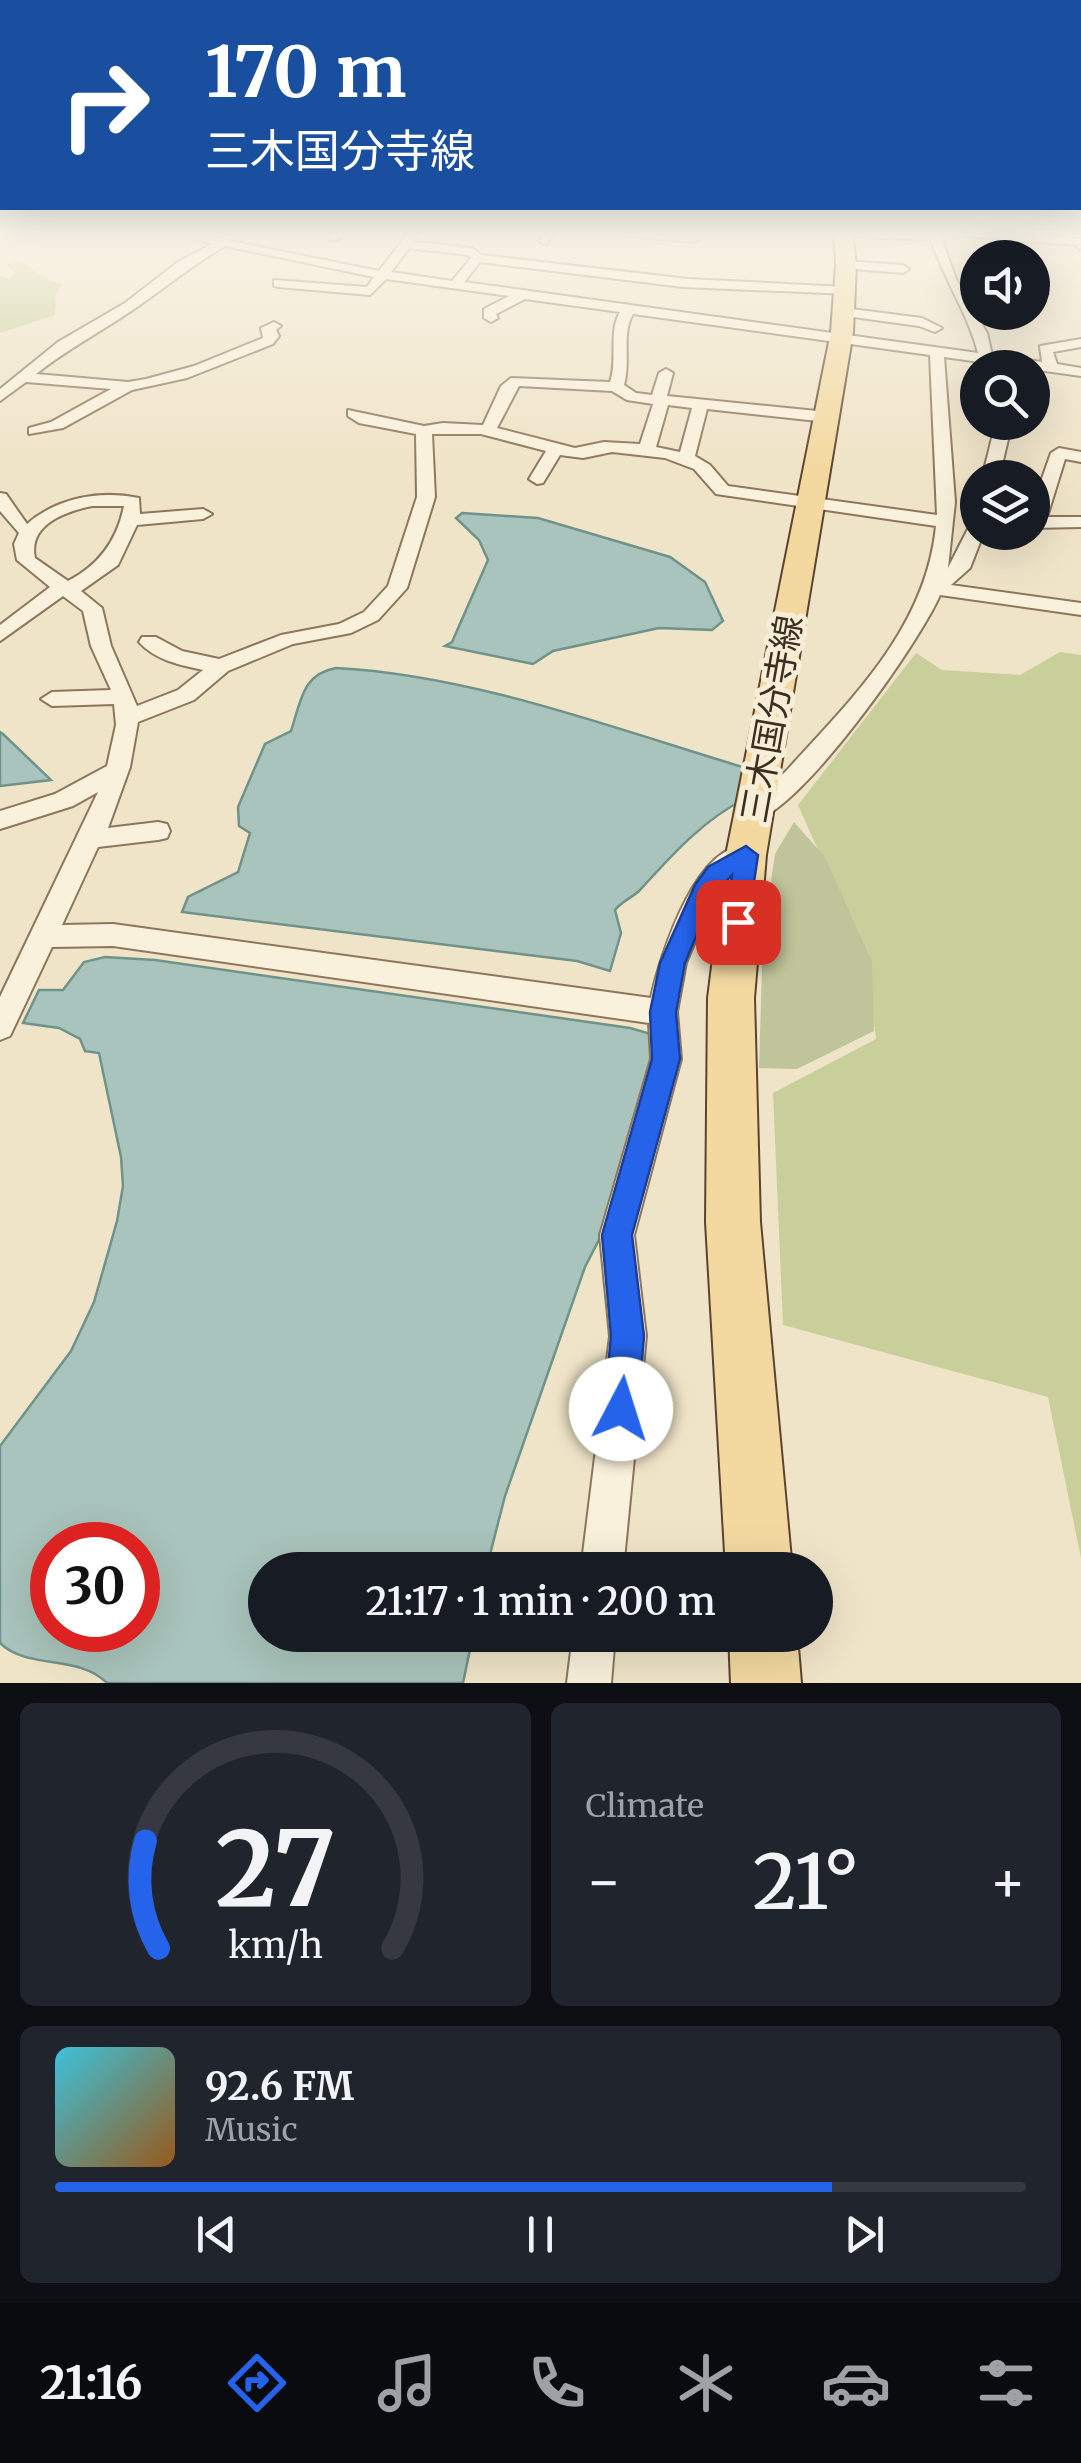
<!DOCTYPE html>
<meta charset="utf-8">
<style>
body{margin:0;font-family:Merriweather,"Noto Sans JP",serif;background:#20242c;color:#f1f3f6;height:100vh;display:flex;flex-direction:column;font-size:38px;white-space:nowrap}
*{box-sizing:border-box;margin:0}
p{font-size:32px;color:#9ea1a6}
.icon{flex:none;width:55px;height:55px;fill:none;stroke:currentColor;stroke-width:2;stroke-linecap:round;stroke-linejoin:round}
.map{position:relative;height:1683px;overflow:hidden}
.drawer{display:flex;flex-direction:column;gap:20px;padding:20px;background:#0d0f14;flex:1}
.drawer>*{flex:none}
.hud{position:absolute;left:0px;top:0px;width:1082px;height:210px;box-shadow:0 10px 40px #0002;background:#1a4fa0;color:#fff;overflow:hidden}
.fabs{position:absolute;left:960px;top:240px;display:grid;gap:20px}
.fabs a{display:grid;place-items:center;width:90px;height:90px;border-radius:50%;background:#171b24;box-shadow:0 10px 40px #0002;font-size:50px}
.speed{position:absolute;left:30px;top:1522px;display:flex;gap:20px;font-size:50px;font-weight:700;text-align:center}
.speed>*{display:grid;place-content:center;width:130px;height:130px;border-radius:50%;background:#171b24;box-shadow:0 10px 40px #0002;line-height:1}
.speed .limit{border:15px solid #d22;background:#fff;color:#111}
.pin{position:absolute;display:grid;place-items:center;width:85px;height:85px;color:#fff;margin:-42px;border-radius:20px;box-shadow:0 5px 15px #0006}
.me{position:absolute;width:110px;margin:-55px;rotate:5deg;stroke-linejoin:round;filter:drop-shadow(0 0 8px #0008)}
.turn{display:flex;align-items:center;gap:35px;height:210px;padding:0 40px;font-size:45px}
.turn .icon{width:130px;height:130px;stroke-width:2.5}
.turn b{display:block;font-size:70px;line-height:85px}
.big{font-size:75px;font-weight:600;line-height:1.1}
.drawer .tile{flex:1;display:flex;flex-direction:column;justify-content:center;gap:15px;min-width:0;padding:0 35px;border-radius:15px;background:#20242c}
.drawer .dial{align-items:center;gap:0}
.dial svg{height:260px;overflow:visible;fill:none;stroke:#363941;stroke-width:7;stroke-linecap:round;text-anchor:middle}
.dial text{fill:#f1f3f6;stroke:none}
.song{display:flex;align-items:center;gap:30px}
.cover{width:120px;height:120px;border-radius:15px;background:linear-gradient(135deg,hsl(190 70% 55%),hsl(30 70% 35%))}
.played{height:10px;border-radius:5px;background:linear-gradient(90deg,#2563eb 80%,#363941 80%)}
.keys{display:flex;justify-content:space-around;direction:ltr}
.heat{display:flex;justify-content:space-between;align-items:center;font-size:55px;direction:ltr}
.drawer .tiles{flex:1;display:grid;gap:20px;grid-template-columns:1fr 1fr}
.tile:last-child{grid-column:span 2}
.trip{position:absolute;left:248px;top:1552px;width:585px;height:100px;border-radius:50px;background:#171b24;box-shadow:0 10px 40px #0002;font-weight:600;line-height:100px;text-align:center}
.dock{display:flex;height:160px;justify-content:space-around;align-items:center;background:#090b0e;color:#9ea1a6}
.dock .icon{width:70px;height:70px}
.dock .active{color:#2563eb}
.dock b{font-size:45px;color:#f1f3f6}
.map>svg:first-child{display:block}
.green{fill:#c9cf9b}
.cemetery{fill:#bfc49a}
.water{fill:#a9c4bc;stroke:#6f938a;stroke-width:2.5;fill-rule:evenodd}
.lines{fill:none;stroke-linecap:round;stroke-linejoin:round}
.minor-casing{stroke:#8d765c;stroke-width:4}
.primary-casing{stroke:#5b4430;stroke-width:4}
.minor{fill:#faf1dc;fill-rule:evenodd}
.primary{fill:#f3d9a0;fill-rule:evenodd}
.route{fill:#2563eb;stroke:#184099;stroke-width:2.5}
.labels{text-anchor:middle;stroke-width:10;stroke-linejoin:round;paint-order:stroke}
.street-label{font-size:35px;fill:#3d2e20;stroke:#f7eed8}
</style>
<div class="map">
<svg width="1081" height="1683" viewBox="0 0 1081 1683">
<rect width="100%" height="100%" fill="#f0e4c8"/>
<path class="green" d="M16,261C33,265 39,279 62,284L56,294L55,315L0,333V275L10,279L14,272L6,264Z
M1060,652L1081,655V1558L1048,1397L783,1325L773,1093L876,1039L866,958L798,805L916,653L942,670L1020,675Z"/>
<path class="cemetery" d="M794,822L825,857L872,962L874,1031L797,1069L759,1068L763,935L775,854Z"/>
<path class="water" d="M462,513L538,518L670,557L705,582L723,621L712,630L659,628L553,651L533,664L445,646L452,642L488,560L479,540L456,518Z
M336,668C474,675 618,730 749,769L743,800C703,820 671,856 640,890C632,898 622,901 615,910L621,933L610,971L577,961L182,912L188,897L238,872L250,833L239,826L238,807L265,744L291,731C301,701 302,674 336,668Z
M0,732L3,734L51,780L0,786Z
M105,957L155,960L630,1028L651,1034L656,1043L604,1230L585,1267L505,1496L486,1570H265V1635H473L463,1683H107C78,1654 27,1670 0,1643V1446L71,1351L94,1302L117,1221L123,1186L121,1157L99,1053L85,1051L80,1039L59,1028L23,1023L39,990H63L84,962ZM52,1545H138V1630H52Z"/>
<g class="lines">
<g class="minor-casing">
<path id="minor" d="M161,231H181L379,271L410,231H421L414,242L472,248L481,255L688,279L845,287L849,288V294L683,287L480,262L464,282L978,353C969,316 944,279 931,240L787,234L781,231H978L1081,239V250L1075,245L940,234L956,279L987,333L992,355L1042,362L1040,346L1081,339V347L1053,352L1057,364L1081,368V376L994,364L995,368H981L980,362L944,357L955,502L948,568L972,521L978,520V532H984L970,568L951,585L1081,603V615L940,595C918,645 805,805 756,820L747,817L744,811C749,802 777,781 788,769C853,698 926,627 936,526L716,494L694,469L665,458L612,452L583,458L560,455L543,483L537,484L529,479L546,451L481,434H432L435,497L407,588L378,620L351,633L293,644L228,671L194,700L138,722L130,767L108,828L158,822L167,824L170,831L167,838L158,840L98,847L62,925L113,924L651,998C659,959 699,830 755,848L759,855L755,862L725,880L714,896L686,963L677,1012L681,1059L634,1235L646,1336L623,1570H581L610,1336L600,1235L651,1059L649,1023L113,946L52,947L10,1036L0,1040V997L98,792L73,806L0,829V811L55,794L107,766L116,725L114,704L52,706L41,699L52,692L111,690L91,646L83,611L63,596L0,641V625L50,587L17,560L14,544L19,533L0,511V493L6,494L27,524C58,497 100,490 139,498L140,514L203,509L212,514L203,519L137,525L118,565L81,591L102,608L111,646L137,706L178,690L203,670C180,665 155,660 139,642L142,637H156L182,651L219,659L281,635L339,624L364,612L388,586L417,497L416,434L359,423L348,416V410L424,426L443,423L483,425L501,386L511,378L610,382C618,359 608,333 620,312L525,299L496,314L498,318L491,322L484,318V309L509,296L386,279L370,295L278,287L274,286V280L367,287L374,277L225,246C192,265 165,288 134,309C101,332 67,349 36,374L128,382L146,379L194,366L263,338L261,328L274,322L281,326L276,330L279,336L273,344L187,378L132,390L63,428L29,434V428L51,422L111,389L26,382L0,401V389L58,342L125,303L178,262L212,244ZM409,248L468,255L471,258L452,281L391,272ZM633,314L930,355L937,515L728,486L710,465L695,456L707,409L827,422L835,417L827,412L667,396L673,373L666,369L659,373L652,395L636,393L624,385C631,362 621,334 633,314ZM519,386L612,391L627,400L653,404L640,444L604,442L575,448L497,428ZM668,405L692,408L680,452L656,447ZM92,506H124C117,541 99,565 68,581L35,558C28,525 64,512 92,506Z
M335,231H347L338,240H330Z
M545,231H556L546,245L540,242Z
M563,231H616L701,239L695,242Z
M846,261L903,265L909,269L903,273L842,268Z
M844,308L922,318L942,328L935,332L919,326L839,315L837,312Z
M1032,377L1039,381L1042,394H1032Z
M996,422H1012L999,478H982Z
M1059,448L1081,452V462L1065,459L1047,517H1081V527L1032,528V507L1051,453Z
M573,1635H615L611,1683H567Z"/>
</g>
<g class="primary-casing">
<path id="primary" d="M834,231H852L856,265L853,332L766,855L754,998L760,1222L792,1570H726L706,1222L708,998L726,855L831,332L836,265Z
M729,1635H797L801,1683H731Z"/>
</g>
<use href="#minor" class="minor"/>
<use href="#primary" class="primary"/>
</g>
<linearGradient id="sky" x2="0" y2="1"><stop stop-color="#8fbad6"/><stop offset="0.5" stop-color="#f8f3e6"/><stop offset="1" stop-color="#f8f3e6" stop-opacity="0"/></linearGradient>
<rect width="1081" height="466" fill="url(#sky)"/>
<path class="route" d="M746,846L758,855L747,929H730L726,922L732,875L713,896L685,963L676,1012L680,1059L632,1235L644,1336L638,1409L633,1421L621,1426L609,1421L604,1409L611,1336L602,1235L652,1059L650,1012L660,963L695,885L708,867Z"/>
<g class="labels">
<g class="street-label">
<text transform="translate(772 719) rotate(-80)" y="12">三木国分寺線</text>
</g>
</g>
</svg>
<div class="fabs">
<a><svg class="icon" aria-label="sound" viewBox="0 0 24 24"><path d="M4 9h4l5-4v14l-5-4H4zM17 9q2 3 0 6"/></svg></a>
<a><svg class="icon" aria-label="search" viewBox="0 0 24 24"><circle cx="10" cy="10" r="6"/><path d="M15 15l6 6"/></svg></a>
<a><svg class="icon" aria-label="layers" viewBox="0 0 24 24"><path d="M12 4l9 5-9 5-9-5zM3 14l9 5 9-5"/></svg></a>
</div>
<div class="speed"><div class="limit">30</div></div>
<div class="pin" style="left:738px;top:922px;background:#d93025"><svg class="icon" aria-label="arrive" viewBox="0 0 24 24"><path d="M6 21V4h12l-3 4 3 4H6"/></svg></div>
<svg class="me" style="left:621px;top:1409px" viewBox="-20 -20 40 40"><circle r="19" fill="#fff"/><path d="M0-13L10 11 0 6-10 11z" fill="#2563eb"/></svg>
<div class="trip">21:17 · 1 min · 200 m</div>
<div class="hud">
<div class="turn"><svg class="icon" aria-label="right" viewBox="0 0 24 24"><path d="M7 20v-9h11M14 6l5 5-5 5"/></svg><div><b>170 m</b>三木国分寺線</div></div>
</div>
</div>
<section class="drawer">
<div class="tiles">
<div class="tile dial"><svg viewBox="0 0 100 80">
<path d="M14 69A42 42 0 1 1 86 69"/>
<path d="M14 69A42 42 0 0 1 10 36" stroke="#2563eb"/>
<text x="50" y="56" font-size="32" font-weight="700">27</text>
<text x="50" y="72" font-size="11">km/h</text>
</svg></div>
<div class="tile"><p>Climate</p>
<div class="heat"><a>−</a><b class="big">21°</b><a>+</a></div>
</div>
<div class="tile">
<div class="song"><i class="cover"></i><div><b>92.6 FM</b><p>Music</p></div></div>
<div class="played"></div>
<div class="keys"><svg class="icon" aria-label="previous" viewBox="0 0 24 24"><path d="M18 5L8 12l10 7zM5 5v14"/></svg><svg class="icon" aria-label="pause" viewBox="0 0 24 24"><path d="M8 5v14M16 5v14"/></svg><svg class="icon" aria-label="next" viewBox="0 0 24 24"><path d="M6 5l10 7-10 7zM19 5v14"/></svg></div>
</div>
</div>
</section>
<nav class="dock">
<b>21:16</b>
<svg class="icon active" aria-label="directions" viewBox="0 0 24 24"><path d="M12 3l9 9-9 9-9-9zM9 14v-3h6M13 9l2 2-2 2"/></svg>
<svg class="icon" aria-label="music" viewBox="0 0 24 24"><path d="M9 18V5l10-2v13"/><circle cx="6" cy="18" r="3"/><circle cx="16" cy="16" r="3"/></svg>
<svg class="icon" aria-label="phone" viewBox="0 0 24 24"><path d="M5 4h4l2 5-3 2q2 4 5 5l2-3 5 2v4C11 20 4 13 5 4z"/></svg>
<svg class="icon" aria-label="climate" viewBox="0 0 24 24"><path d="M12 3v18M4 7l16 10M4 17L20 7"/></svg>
<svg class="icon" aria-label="car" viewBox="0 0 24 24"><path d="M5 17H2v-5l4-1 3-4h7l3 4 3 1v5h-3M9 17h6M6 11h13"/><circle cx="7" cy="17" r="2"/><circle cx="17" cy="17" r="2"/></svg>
<svg class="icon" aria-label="filters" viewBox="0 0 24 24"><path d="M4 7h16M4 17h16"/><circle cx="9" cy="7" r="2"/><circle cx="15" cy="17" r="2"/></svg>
</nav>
